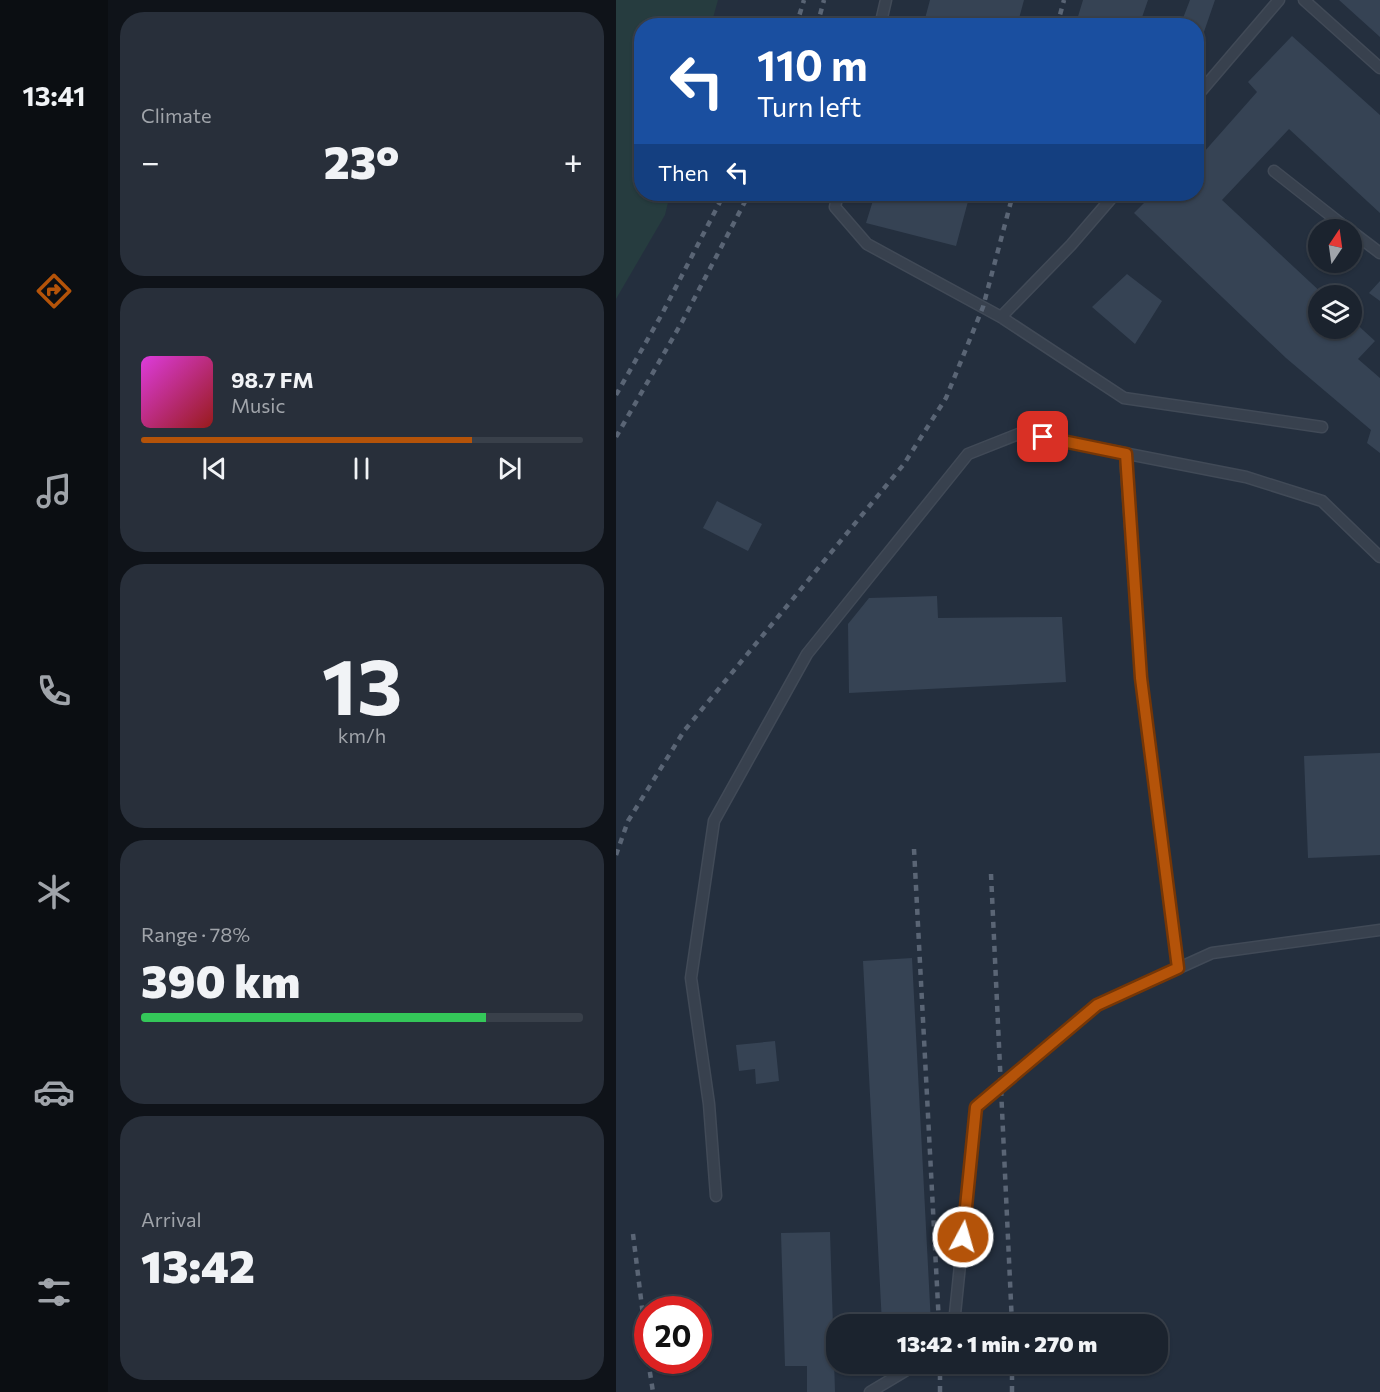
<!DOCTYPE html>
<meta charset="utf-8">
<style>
body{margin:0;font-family:Commissioner,sans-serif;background:#282f3a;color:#f1f3f6;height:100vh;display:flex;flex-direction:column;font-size:22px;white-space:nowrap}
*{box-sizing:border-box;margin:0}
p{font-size:20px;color:#a0a4aa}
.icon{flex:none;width:33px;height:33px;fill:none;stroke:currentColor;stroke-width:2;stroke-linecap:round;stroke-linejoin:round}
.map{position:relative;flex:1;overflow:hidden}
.details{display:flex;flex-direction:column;gap:12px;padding:12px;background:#0f1319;width:508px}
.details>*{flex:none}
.hud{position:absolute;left:18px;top:18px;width:570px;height:183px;border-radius:24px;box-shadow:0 2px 4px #0004,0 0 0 2px #39404a;background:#1a4fa0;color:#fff;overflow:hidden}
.needle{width:39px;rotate:13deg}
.fabs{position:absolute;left:692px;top:219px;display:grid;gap:12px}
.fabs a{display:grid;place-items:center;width:54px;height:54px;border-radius:50%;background:#1b232e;box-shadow:0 2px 4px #0004,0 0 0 2px #39404a;font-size:30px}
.speed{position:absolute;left:18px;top:1296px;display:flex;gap:12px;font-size:30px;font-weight:700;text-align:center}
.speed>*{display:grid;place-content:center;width:78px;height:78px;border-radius:50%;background:#1b232e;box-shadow:0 2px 4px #0004,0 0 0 2px #39404a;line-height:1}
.speed .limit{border:9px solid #d22;background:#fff;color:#111}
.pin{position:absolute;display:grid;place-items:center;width:51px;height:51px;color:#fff;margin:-26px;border-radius:12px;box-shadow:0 3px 9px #0006}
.me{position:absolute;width:66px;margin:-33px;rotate:6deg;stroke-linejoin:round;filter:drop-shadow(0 0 4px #0008)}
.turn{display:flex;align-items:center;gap:21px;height:126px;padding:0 24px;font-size:27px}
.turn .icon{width:78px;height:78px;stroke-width:2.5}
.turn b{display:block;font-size:42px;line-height:51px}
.then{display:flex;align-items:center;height:57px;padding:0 24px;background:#0003;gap:12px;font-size:22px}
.big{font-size:45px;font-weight:800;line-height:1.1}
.details .tile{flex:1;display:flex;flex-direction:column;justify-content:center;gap:9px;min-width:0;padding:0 21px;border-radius:24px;background:#282f3a}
.details .dial{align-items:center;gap:0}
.dial b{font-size:78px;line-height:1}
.song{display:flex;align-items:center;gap:18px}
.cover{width:72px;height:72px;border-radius:9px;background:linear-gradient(135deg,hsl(300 70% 55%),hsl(0 70% 35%))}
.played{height:6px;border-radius:3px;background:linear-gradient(90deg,#b45309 75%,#39404a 75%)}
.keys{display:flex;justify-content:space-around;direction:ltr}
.heat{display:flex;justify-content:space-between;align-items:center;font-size:33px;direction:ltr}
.charge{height:9px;border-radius:4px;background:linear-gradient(90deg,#34c759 78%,#39404a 0)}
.trip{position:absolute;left:210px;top:1314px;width:342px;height:60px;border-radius:24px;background:#1b232e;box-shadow:0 2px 4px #0004,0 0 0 2px #39404a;font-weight:800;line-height:60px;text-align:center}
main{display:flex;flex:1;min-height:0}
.tabs{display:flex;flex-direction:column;width:108px;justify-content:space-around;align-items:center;background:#0b0e12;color:#a0a4aa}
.tabs .icon{width:42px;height:42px}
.tabs .on{color:#b45309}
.tabs b{font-size:27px;color:#f1f3f6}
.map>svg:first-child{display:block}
.green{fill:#263c3f}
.building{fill:#364354}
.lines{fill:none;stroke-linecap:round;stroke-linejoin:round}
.lane-casing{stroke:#414a57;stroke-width:13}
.lane{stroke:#38414e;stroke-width:10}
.rail{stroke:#5a6575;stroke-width:4.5;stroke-dasharray:6 6;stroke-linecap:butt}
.route-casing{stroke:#753606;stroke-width:15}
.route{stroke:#b45309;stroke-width:10}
</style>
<main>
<nav class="tabs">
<b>13:41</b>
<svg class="icon on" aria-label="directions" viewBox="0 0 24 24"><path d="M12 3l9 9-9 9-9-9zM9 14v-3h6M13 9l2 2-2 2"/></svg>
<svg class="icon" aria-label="music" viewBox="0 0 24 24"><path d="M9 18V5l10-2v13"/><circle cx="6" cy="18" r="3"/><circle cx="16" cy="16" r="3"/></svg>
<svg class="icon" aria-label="phone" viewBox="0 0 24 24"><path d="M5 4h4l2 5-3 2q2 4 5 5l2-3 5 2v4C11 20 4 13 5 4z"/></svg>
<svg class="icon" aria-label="climate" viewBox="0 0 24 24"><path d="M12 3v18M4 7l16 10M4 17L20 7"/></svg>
<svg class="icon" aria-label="car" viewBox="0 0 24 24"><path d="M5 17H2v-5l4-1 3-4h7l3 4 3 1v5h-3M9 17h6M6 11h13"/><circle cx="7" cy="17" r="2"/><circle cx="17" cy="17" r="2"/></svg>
<svg class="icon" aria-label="filters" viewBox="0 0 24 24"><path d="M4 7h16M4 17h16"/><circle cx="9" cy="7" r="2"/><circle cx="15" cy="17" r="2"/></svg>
</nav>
<section class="details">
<div class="tile"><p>Climate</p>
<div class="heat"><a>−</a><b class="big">23°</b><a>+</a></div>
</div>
<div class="tile">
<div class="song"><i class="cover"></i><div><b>98.7 FM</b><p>Music</p></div></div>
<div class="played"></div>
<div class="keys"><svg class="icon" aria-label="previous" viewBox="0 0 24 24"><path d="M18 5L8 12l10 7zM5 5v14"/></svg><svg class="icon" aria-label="pause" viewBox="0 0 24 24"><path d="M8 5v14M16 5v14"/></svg><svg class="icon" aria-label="next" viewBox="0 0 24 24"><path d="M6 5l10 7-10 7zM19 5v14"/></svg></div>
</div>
<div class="tile dial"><b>13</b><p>km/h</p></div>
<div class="tile"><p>Range · 78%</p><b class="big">390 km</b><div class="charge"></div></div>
<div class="tile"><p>Arrival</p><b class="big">13:42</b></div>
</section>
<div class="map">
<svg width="764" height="1392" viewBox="0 0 764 1392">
<rect width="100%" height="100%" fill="#242f3e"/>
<path class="green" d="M0,0H102L95,25L26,26V194H54L49,215L0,299Z"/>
<path class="building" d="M314,0H408L401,26H307Z
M467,0H532L523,26H445L446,23H460Z
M574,0H599L581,52L580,26H564Z
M723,0H764V37Z
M676,36L764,115V213L673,129L606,200L709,296H702V328H735V319L759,341L742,359L764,378V453L751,443L755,430L670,358L518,213L537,194H580V161L641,92L632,82Z
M259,194H354L340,246L250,223Z
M511,274L546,301L519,344L476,307Z
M764,281V301L753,293Z
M101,501L146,524L132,551L87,528Z
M321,596L322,618L446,617L450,682L233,693L232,624L253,598Z
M764,753V855L692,858L688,756Z
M296,958L315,1324H266L247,961Z
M159,1041L163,1081L140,1084L139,1069L123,1071L120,1045Z
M214,1232L219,1392H191V1366H169L165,1233Z"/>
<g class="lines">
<g class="lane-casing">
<path id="lane" d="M688,0L764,68
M264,26L270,0
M580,97L663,0
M658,171L733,230
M222,194L219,207L251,244L385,317L508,398L706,427
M735,231L764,253
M385,317L455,245L499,194
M509,454L525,678L562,968
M100,1196L93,1104L75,978L98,821L191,654L352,454L405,433L630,477L706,501L764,557
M338,1324L360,1107L481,1005L596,953L764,930
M254,1392L301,1364"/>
</g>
<use href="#lane" class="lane"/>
<path class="rail" d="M180,26L188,0
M201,26L208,0
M441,26L448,0
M0,395L46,314L108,194
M0,437L66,322L133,194
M298,849L323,1324
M0,855L12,821L68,731L288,464L330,398L367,307L397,194
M375,874L396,1324
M17,1234L32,1356
M32,1360L37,1392
M324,1392V1364
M396,1392V1364"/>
</g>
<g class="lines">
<g class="route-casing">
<path id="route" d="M347,1237L360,1107L481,1005L562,968L525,678L510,454L427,437"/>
</g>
<use href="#route" class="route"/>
</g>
</svg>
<div class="fabs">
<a><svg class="needle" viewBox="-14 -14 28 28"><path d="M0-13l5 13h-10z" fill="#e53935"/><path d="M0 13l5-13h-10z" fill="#a0a4aa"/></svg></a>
<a><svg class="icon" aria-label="layers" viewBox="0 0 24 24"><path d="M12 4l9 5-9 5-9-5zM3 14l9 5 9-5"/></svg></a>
</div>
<div class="speed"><div class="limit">20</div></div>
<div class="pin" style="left:427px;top:437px;background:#d93025"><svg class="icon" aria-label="arrive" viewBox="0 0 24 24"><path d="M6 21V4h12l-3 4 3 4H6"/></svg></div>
<svg class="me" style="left:347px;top:1237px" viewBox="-20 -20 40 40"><circle r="17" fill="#b45309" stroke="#fff" stroke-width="3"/><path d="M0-11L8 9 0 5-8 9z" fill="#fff"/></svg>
<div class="trip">13:42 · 1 min · 270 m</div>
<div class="hud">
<div class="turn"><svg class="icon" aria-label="left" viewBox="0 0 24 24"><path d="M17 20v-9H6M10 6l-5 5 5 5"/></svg><div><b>110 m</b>Turn left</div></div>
<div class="then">Then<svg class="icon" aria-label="left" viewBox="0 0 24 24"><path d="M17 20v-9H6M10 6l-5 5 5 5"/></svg></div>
</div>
</div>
</main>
